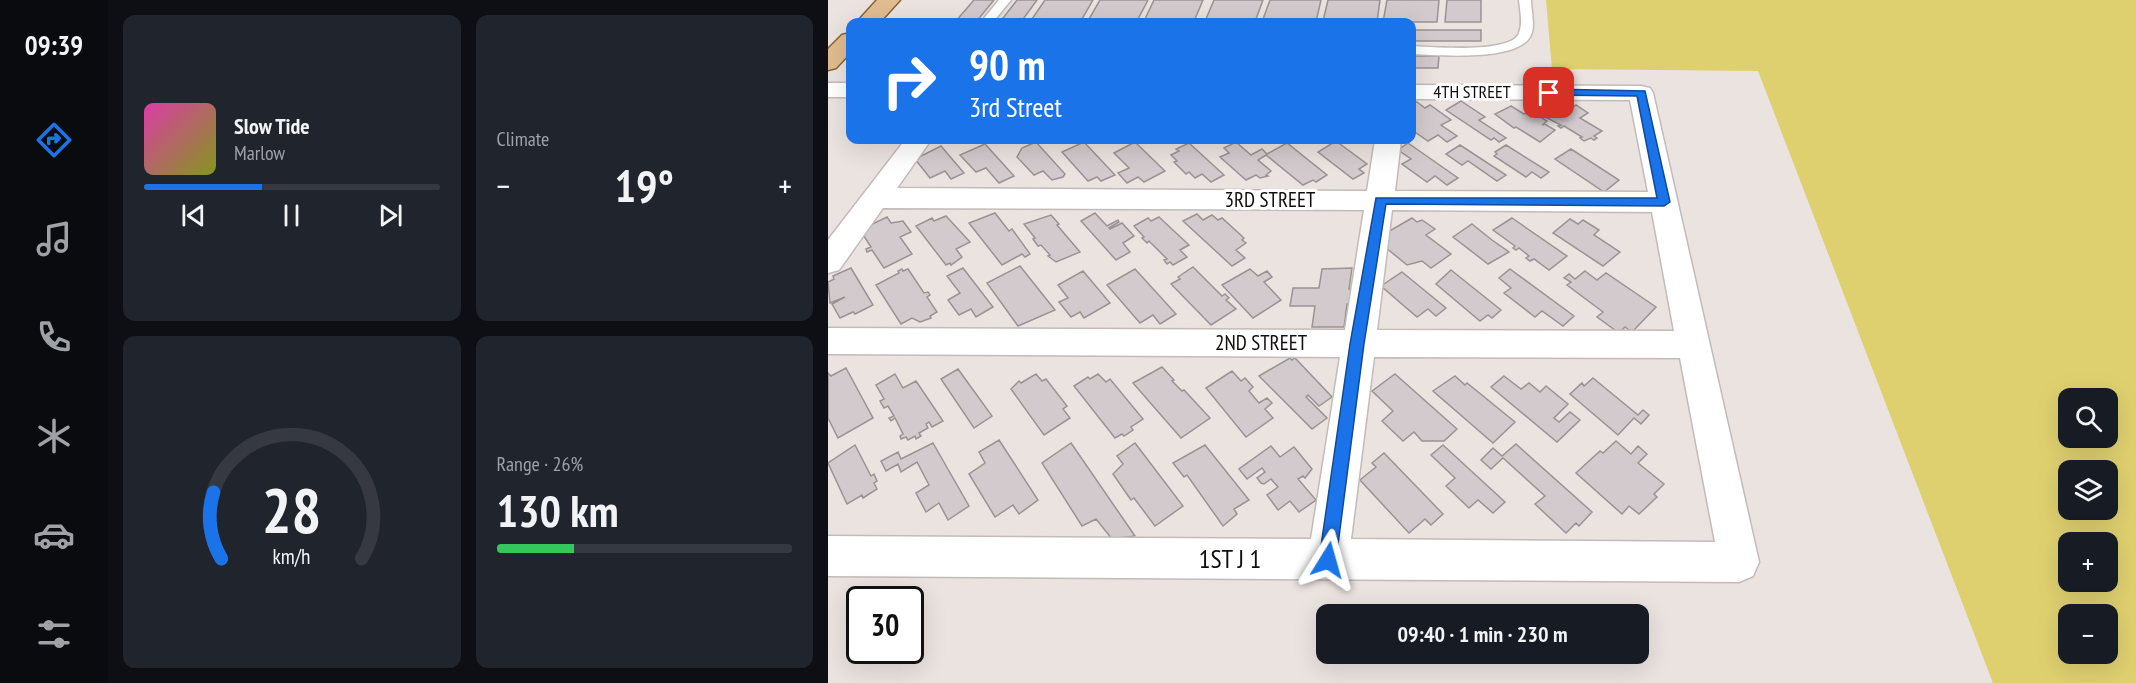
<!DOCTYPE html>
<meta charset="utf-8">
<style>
body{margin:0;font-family:"PT Sans Narrow",sans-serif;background:#20242c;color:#f1f3f6;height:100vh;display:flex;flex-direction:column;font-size:22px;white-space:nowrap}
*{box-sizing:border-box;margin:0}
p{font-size:20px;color:#9ea1a6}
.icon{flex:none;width:33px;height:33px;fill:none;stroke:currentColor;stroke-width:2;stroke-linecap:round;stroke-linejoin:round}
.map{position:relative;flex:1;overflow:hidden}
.details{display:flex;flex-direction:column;gap:15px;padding:15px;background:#0d0f14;width:720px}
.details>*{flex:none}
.hud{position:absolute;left:18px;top:18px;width:570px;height:126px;border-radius:12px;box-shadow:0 6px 24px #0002;background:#1a73e8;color:#fff;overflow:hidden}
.tools{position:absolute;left:1230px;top:388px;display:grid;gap:12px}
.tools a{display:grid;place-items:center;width:60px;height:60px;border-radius:12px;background:#171b24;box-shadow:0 6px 24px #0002;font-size:30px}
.speed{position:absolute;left:18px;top:586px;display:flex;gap:12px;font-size:30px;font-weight:700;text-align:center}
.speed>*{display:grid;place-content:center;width:78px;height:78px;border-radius:50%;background:#171b24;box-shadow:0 6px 24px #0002;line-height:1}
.speed .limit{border:3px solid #111;border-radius:9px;background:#fff;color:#111}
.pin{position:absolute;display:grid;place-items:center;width:51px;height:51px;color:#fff;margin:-26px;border-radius:12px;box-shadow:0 3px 9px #0006}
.me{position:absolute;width:66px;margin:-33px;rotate:8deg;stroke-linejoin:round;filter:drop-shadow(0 0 4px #0008)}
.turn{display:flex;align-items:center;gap:21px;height:126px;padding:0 24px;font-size:27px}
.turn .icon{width:78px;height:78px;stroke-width:2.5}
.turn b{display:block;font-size:42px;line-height:51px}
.big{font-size:45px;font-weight:700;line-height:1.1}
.details .widget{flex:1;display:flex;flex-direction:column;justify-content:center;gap:9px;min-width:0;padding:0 21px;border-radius:12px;background:#20242c}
.details .dial{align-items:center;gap:0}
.dial svg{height:156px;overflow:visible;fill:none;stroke:#363941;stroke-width:7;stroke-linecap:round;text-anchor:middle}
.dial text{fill:#f1f3f6;stroke:none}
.song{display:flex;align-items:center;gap:18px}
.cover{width:72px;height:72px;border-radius:9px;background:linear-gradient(135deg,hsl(320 70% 55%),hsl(70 70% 35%))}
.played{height:6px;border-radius:3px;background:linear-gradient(90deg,#1a73e8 40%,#363941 40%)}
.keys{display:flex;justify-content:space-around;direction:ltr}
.heat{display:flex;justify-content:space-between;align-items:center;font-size:33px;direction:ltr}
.charge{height:9px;border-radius:4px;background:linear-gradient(90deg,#34c759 26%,#363941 0)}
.details .tiles{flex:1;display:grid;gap:15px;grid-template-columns:repeat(2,1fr)}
.trip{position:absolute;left:488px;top:604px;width:333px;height:60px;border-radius:12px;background:#171b24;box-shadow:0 6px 24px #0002;font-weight:700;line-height:60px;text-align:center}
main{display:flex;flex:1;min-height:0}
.dock{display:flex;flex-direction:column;width:108px;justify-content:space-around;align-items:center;background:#090b0e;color:#9ea1a6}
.dock .icon{width:42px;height:42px}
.dock .selected{color:#1a73e8}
.dock b{font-size:27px;color:#f1f3f6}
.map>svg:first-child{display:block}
.green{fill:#dfd06f;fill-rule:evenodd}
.building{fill:#d2cacc;stroke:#9a9394;stroke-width:1.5}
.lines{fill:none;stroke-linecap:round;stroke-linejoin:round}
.service-casing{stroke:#c2bbb9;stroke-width:3}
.minor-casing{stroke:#c2bbb9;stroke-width:3}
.primary-casing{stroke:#8b6233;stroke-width:3}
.service{fill:#fff;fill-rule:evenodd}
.minor{fill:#fff;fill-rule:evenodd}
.primary{fill:#e1bc91;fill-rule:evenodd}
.route{fill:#1a73e8;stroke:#114b97;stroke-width:1.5}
.labels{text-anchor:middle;stroke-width:6;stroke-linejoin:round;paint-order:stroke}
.far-street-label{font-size:18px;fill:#110e0d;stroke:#fff}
.street-label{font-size:21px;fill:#110e0d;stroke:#fff}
.near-street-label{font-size:26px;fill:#110e0d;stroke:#fff}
</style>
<main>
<nav class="dock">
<b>09:39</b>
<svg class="icon selected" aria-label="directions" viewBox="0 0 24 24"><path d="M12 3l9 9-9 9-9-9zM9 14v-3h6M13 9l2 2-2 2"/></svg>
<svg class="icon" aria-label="music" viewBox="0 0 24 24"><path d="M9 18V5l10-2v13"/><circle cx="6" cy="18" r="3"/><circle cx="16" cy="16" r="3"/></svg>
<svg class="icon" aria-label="phone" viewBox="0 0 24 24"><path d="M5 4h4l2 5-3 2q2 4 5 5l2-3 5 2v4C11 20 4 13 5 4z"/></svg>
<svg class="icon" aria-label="climate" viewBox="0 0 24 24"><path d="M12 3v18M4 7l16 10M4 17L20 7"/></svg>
<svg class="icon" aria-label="car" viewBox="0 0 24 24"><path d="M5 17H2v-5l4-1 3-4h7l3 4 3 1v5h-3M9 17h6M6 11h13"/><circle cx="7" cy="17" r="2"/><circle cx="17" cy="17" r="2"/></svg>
<svg class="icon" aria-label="filters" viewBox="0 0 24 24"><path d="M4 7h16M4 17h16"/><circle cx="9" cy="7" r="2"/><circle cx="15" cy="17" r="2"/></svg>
</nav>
<section class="details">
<div class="tiles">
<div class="widget">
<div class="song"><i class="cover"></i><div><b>Slow Tide</b><p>Marlow</p></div></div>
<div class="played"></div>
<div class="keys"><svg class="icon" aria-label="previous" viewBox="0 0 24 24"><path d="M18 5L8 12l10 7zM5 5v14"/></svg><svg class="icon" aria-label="pause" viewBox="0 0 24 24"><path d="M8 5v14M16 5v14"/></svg><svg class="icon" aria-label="next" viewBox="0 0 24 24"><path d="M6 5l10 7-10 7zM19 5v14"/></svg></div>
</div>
<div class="widget"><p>Climate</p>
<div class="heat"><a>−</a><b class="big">19°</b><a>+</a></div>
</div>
<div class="widget dial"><svg viewBox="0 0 100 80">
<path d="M14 69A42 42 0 1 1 86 69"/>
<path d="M14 69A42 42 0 0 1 10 35" stroke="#1a73e8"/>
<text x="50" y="56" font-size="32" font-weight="700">28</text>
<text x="50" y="72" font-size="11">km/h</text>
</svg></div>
<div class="widget"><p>Range · 26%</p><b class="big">130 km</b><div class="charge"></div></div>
</div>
</section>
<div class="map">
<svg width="1308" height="683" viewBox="0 0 1308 683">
<rect width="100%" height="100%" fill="#eae3e0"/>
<path class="green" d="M718,0H1308V683H1165L930,71L724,69ZM1240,399H1280V438H1240ZM1240,471H1280V510H1240ZM1240,543H1280V582H1240ZM1240,615H1280V654H1240Z"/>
<path class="building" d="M146,0H166L148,22H127Z
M189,0H209L193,22H172Z
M217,0H265L254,19H204Z
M272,0H320L310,19H261Z
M326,0H375L367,19H317Z
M386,0H435L428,19H378Z
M442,0H493L488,22H434Z
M500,0H552L549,22L495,21Z
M559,0H611L609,22H555Z
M619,0H653V22H617Z
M584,30H653V41H584Z
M584,56H611L610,68H584Z
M633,101L657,117L651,120L678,138L671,142L666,138L663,140L618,110Z
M589,102L597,108L602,105L623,120L613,125L629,136L619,142L610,135L600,141L584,130V103Z
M729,104L740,110L748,105L760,113L752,118L774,131L766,136L769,138L766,140L763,138L756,141L752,138L754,137L736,126L733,128L730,126L733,125L717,117L719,116L714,113Z
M683,106L696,114L702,110L719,121L714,125L717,124L727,130L712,142L688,127L686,128L667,114Z
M508,141L539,164L531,169L536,173L525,179L490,152Z
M208,142L237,174L235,177L224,180L215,171L206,175L189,157L194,148Z
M256,142L287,175L273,181L269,177L260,181L234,152Z
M307,142L337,171L316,182L310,177L299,183L290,173L301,168L286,153Z
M408,142L423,155L434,149L439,154L459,143L499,175L488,182L485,180L475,185L438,155L430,160L443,171L438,175L440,176L432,178L428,175L418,180L392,157L401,153L396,148Z
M361,143L396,175L383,182L374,174L367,178L361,172L358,174L346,162L349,161L343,155L351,151L348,149Z
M580,143L630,178L619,185L607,176L599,182L574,164L583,159L570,150Z
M157,144L186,176L171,183L158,168L148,172L132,155Z
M632,145L678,175L669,181L640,161L634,165L618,154Z
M678,145L721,172L713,178L704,172L698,177L666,156L669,154L667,152Z
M113,146L136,173L123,179L117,171L102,178L87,159Z
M743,149L791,180L776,192L727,159Z
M167,213L181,231L184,229L202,254L197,257L194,254L174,265L141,223Z
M267,213L279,226L290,220L291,222L281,228L282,229L294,223L306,236L295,243L302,252L288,260L253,221Z
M369,214L375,220L384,215L390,220L394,218L416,238L414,240L418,243L408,250L417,258L404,266L355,221Z
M223,215L231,224L229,225L252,252L228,262L220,256L222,255L213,245L210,246L205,239L207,238L196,224Z
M118,216L142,242L128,249L134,257L123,265L122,263L118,265L88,226L104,218L106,221Z
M59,217L63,223L75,221L83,232L72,237L84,254L56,268L44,250L39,252L38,249L43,247L32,230Z
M331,217L361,245L352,250L359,257L345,265L342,262L339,264L336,260L339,259L321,241L319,243L314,238L316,237L306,226L320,218L323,221Z
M584,218L589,222L594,220L607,229L598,235L623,254L603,268L594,261L579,265L557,247L558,233Z
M684,218L739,256L721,270L706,259L702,261L698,258L701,256L691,248L688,250L685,248L687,246L665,230Z
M742,219L750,224L755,220L771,230L766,235L792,252L775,266L725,233Z
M644,224L664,240L681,252L660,264L625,237Z
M192,266L227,310L190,326L159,283Z
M365,267L394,296L397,294L401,298L398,300L408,309L383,325L343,284L352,279L350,277Z
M23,268L45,305L27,314L25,312L12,318L4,304L17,297L2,303L0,282L6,279L5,276Z
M135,268L165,307L148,317L143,309L131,315L120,300L132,293L119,276Z
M524,268L521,289H525L523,304H519L516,327H484L487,306H462L465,288H491L494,269Z
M74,269L75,271L80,269L96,293L100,292L102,295L99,297L109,312L102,316L103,318L92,322L84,318L73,324L48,285L71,273L70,271Z
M307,269L348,314L332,324L325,315L312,323L279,285Z
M422,269L430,276L439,271L444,277L436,282L453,300L425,318L394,285Z
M682,269L746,316L735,326L714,311L707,317L676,293L683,288L671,278Z
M623,270L673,310L664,318L660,315L652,321L608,284Z
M255,271L282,303L256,318L252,312L243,317L231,302L240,298L230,285Z
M757,271L769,280L778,273L828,307L804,332L797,327L791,333L769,317L775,312L739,285L743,282L736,278L741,274L747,279Z
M574,272L618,308L608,316L600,309L589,317L553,286Z
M462,358L464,360L467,358L504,397L491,406L480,395L478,397L499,418L484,429L431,376Z
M334,367L346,380L344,381L354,391L356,390L382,418L353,438L305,383Z
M18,368L45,418L10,438L0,418V373L3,376Z
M130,369L164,416L146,428L113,379Z
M404,371L413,381L417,378L425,387L421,391L431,403L439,398L444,403L437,409L445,418L418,437L378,388Z
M67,374L75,388L88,381L115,421L104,427L101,422L98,424L100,428L91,433L93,436L88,439L87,436L80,440L78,437L73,439L72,436L75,434L67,418L63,421L61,418L66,416L60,406L56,408L52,401L56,399L48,385Z
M208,374L214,381L218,379L239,406L235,409L242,418L216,435L183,389L191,381L193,383Z
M270,374L278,382L282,379L315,419L303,427L305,430L296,436L294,434L287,438L246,386L260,377L262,379Z
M567,374L629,429L616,441H594L586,432L575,441L554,421L565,411L544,391Z
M627,376L637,385L639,383L687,422L665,443L605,391Z
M676,376L693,389L701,383L712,392L718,386L740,404L726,418L731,422L742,412L752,420L729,442L663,387Z
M765,378L810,415L815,410L821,415L813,424L806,418L790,435L742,394L754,383L756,386Z
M171,440L210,500L191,514L185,505L167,517L141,474L157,463L151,452Z
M788,441L803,454L810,446L819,454L810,463L836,484L826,494L829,497L811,514L801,506L794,514L748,473L772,451L775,453Z
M105,443L141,506L120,520L111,503L98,512L88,493L101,485L89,462L73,472L70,464L58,471L53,461L70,452L73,459Z
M243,443L307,536L284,539L268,519L254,526L214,463Z
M307,443L355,506L327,526L306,498L303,500L285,474L295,464L289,456Z
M688,444L764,512L751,526L748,523L738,533L707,504L717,496L675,458L663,469L653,460L665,448L674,456Z
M27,445L43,476L46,474L49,481L46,483L49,489L35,498L34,495L19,504L0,463Z
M377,445L421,500L406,509L409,514L395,526L359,475L356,477L345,463Z
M615,445L677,502L665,513L650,500L641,508L618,486L627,478L603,455Z
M443,446L452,457L466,447L484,469L477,478L475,476L470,479L488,500L471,512L462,501L450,510L439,495L450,487L443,479L436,484L433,483L429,478L437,472L434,468L419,479L411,469Z
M556,453L615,514L603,525L597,519L581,533L532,480L548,467L544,463Z"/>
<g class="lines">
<g class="service-casing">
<path id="service" d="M171,0H183L165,22H153Z
M691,0H703C703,11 708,27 702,37C687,62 609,55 584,54V46C604,47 684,54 691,33C695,23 692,10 691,0Z"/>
</g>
<g class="minor-casing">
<path id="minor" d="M0,83H22V97H0Z
M584,85L813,86L822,88L825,93L931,562L925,576L911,582L0,576V536L483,539L512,357L0,354V328L517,330L536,210L55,208L11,270L0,273V240L77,140H103L69,188L539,191L547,140H573L567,191L820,192L802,100L584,99ZM564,210L824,212L846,331L549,330ZM546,357L852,358L887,542L523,539Z"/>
</g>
<g class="primary-casing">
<path id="primary" d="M49,0H72L52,22H29Z
M22,33V53L8,68L0,70V49L14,35Z"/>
</g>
<use href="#service" class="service"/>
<use href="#minor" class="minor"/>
<use href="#primary" class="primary"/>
</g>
<path class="route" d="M721,89L817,91L842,202L836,206L558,204L536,344L508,560L505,566L500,568L494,566L491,560L522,344L548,198H829L809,96L718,95L716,93Z"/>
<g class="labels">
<g class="far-street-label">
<text x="644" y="98">4TH STREET</text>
</g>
<g class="street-label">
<text x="442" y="207">3RD STREET</text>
<text x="433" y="350">2ND STREET</text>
</g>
<g class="near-street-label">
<text x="402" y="568">1ST J 1</text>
</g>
</g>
</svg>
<div class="tools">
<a><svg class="icon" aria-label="search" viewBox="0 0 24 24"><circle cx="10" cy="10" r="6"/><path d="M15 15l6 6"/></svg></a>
<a><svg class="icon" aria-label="layers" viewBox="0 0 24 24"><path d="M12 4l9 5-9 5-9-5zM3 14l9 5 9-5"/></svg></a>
<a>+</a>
<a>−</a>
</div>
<div class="speed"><div class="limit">30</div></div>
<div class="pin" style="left:721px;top:93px;background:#d93025"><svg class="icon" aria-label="arrive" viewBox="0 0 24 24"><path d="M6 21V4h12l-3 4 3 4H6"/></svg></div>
<svg class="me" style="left:500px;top:560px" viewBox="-20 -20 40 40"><path d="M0-17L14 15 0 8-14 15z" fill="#1a73e8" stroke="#fff" stroke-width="4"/></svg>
<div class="trip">09:40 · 1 min · 230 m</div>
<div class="hud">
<div class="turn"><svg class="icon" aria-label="right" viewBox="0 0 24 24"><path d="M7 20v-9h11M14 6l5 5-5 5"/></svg><div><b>90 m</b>3rd Street</div></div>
</div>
</div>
</main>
